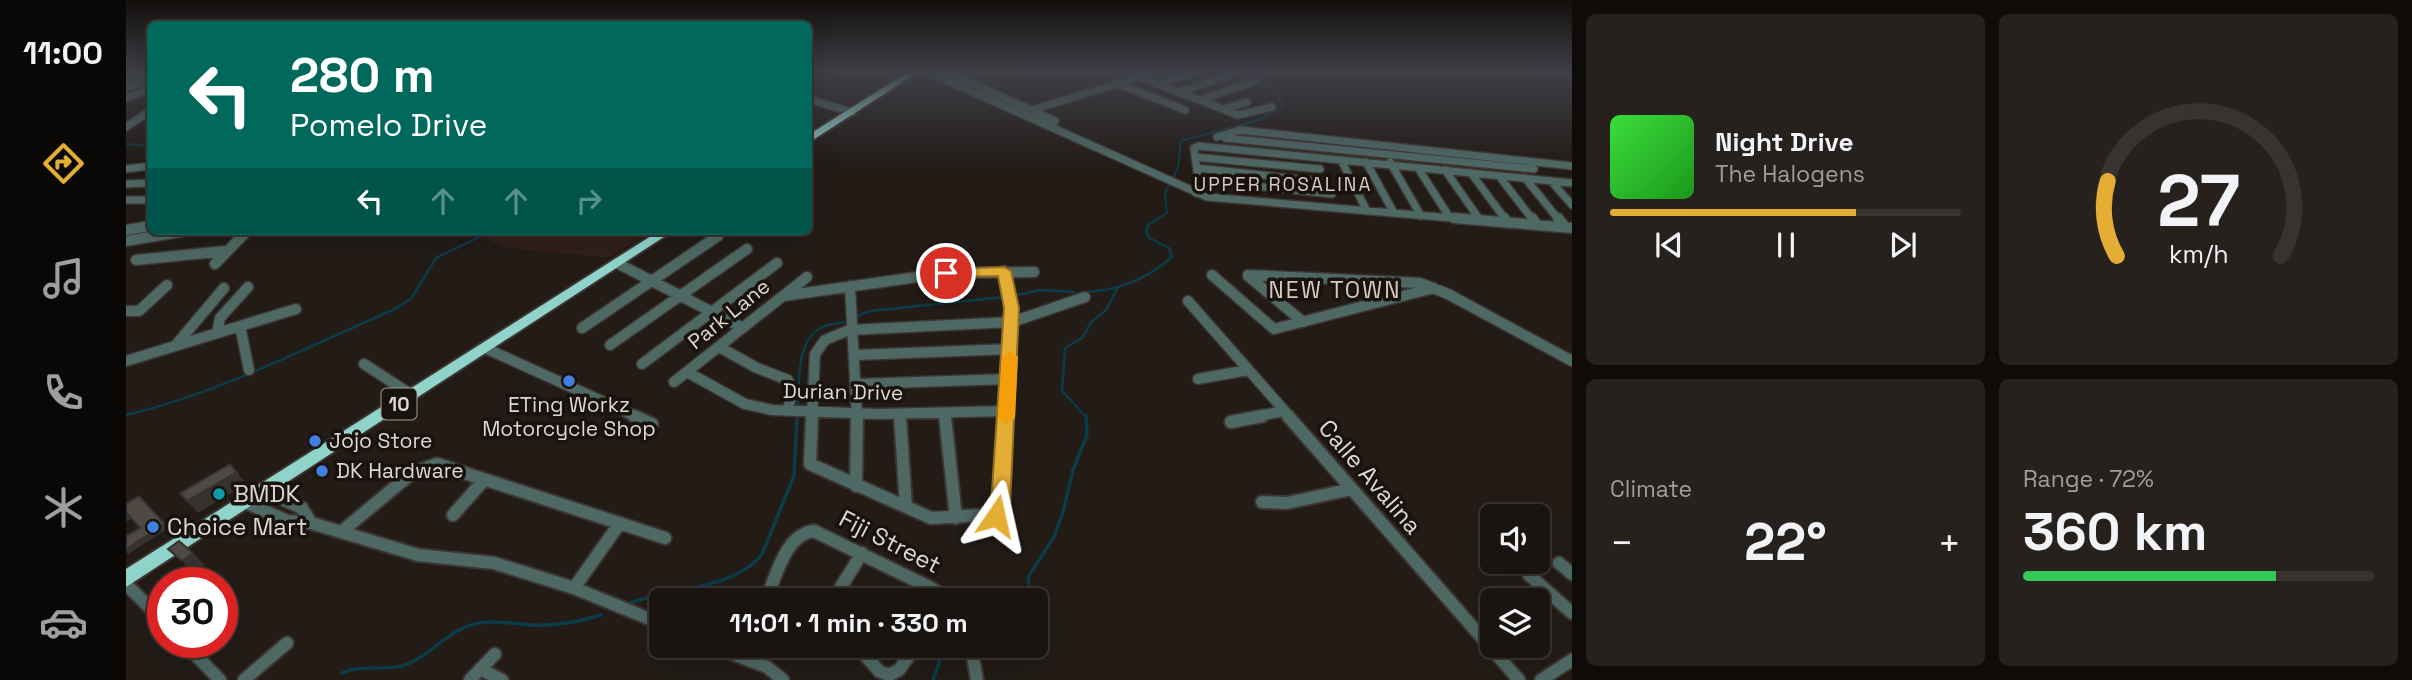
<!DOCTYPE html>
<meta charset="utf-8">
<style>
body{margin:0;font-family:"Space Grotesk",sans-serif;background:#27211e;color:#f1f3f6;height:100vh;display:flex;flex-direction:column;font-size:26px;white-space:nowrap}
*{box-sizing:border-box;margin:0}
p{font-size:23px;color:#9f9e9f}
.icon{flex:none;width:38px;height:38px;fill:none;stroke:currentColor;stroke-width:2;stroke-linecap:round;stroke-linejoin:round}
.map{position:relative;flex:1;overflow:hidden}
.panel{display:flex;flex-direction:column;gap:14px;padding:14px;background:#0e0b09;width:840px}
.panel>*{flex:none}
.top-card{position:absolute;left:21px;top:21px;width:665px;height:214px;border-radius:10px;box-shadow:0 7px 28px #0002,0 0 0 2px #383330;background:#00695c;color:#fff;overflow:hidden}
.fabs{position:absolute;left:1354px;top:504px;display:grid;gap:14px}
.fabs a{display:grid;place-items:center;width:70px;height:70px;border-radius:10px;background:#1a1410;box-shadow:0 7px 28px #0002,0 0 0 2px #383330;font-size:35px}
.speed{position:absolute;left:21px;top:567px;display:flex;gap:14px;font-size:35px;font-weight:700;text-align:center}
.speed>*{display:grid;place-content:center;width:91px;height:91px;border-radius:50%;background:#1a1410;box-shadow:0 7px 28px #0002,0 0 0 2px #383330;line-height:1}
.speed .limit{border:10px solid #d22;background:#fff;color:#111}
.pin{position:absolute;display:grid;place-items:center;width:60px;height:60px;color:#fff;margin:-30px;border:4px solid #fff;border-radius:50%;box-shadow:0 2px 7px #0007}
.me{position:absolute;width:77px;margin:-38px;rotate:11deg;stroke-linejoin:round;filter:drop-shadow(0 0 5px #0008)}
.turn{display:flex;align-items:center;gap:24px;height:147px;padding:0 28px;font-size:32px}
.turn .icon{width:91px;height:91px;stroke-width:2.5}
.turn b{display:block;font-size:49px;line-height:60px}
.lanes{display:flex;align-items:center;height:66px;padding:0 28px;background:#0003;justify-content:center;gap:35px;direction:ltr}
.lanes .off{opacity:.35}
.big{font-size:52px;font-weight:600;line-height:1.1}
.panel .widget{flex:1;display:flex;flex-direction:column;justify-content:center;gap:10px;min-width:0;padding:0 24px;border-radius:10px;background:#27211e}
.panel .dial{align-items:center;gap:0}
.dial svg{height:182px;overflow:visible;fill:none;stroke:#383330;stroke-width:7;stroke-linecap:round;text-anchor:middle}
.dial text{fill:#f1f3f6;stroke:none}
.song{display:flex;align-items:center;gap:21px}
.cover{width:84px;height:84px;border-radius:10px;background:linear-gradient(135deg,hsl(120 70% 55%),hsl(120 70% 35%))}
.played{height:7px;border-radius:4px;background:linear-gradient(90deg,#e4ae35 70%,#383330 70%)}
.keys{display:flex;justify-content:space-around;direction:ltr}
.heat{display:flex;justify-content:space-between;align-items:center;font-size:38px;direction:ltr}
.charge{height:10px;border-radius:5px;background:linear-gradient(90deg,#34c759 72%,#383330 0)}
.panel .tiles{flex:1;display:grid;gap:14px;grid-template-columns:repeat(2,1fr)}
.trip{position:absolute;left:523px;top:588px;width:399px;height:70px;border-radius:10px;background:#1a1410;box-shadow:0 7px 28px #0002,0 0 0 2px #383330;font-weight:600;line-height:70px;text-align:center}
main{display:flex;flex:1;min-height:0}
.menu{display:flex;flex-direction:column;width:126px;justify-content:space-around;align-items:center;background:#0a0806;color:#9f9e9f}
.menu .icon{width:49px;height:49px}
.menu .on{color:#e4ae35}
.menu b{font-size:32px;color:#f1f3f6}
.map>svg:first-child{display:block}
.commercial{fill:#311f1a}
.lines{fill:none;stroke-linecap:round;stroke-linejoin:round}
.stream-far2{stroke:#0b3c49;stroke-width:2}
.stream-far1{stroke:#0b3c49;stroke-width:2.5}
.stream{stroke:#0b3c49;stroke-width:3.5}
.minor-far2-casing{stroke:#3c3531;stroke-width:10}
.minor-far1-casing{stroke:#3c3531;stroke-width:13}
.minor-casing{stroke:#3c3531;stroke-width:16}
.highway-casing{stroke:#3c3531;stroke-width:4}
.minor-far2{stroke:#4e6864;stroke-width:7}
.minor-far1{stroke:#4e6864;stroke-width:10}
.minor{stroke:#4e6864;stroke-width:12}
.highway{fill:#90d3cb;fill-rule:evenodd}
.shaded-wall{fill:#38322e}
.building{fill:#504842;stroke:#38322e;stroke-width:2}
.route{fill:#e4ae35;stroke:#947122;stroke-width:2}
.slow{fill:#f59e0b}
.shop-dot{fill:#3f7fe0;stroke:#19120d;stroke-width:2.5}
.culture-dot{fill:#0f9aa8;stroke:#19120d;stroke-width:2.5}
.labels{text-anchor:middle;stroke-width:7;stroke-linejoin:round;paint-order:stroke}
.far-neighbourhood-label{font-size:19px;letter-spacing:2px;fill:#d5cac3;stroke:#19120d}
.shield{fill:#19120d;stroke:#a29d98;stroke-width:2}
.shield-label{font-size:19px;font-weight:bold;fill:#ddd8d4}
.street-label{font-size:21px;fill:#ddd8d4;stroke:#19120d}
.poi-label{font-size:21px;fill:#ddd8d4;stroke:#19120d;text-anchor:start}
.neighbourhood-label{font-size:23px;letter-spacing:2px;fill:#d5cac3;stroke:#19120d}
.near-street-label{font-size:24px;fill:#ddd8d4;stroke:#19120d}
.near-poi-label{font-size:24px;fill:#ddd8d4;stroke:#19120d;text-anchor:start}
</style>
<main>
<nav class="menu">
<b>11:00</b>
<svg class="icon on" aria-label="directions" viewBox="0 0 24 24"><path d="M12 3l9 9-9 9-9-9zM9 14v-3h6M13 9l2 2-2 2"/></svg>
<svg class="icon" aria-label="music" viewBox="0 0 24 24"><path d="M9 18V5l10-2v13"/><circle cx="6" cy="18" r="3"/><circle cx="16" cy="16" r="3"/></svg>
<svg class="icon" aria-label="phone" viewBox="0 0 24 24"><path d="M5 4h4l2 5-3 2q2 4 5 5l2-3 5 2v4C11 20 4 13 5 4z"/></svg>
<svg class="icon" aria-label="climate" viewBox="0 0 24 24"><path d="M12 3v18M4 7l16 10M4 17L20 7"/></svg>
<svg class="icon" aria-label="car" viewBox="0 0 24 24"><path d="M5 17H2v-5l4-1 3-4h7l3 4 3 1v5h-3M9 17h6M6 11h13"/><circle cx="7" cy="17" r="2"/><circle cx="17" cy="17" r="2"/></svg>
</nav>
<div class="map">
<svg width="1446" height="680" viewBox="0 0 1446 680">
<rect width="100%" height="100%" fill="#221b16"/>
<path class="commercial" d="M342,231H512L520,235L482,258L381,248Z"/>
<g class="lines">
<path class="stream-far2" d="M682,77L687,84L682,87
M0,144L24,146
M1046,180L1052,167L1055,141L1134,120L1157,106L1148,89L1113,71
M1030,220L1041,213L1039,193L1044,183"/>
<path class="stream-far1" d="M958,292C991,291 1021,279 1046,257L1043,248L1023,238L1020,231L1022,225L1033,218
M887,296L914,290L948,292
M731,316L744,311L878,297
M672,408C673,383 670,340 696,327C704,323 714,324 723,321
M0,415C94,393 181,347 269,309L285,299L310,258L365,231
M960,417L936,391L939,348L956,338L966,321L980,310L991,289"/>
<path class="stream" d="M899,600L904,592L902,577L928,537L937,512L947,470L961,435L960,416
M504,603C545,588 610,589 636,554L668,476L671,416
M216,673C238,663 262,673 284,663C308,652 326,627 353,623C371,620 389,624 406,625C430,626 453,622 475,615
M807,680L819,646"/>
<g class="minor-far2-casing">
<path id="minor-far2" d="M800,71L1081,197L1349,220
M820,71L929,121
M1014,77L1112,115L1146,107
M0,79L24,72
M993,84L1059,110
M1032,84L1075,71
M0,88L24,79
M1053,92L1104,75
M0,98L24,89
M682,99L726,112
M1074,100L1129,81
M1098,109L1121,102
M906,110L1033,71
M0,127L24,111
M1091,137L1114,130L1446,166
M1099,138L1408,169
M1069,157L1194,169
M1215,160L1241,211
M1240,162L1268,213
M1264,162L1295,216
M1071,168L1200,182
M1292,168L1324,218
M0,169L24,166
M1319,170L1354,220
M1345,173L1380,220
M1373,176L1407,220
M1399,178L1433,220
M1072,180L1206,194
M1425,181L1446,205
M0,184L24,183
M1070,193L1073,186L1068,148L1073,146L1446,183
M0,200H24"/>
</g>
<g class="minor-far1-casing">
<path id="minor-far1" d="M1328,218L1446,228
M1378,218L1382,223
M1406,218L1411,225
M1432,218L1439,227
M0,230L24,226
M0,241L59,231
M10,260L99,251
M491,263L617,328
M89,264L121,231
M878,271L886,322
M1086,275L1148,329L1308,288
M1122,275L1294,283L1322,294L1446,361
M1122,276L1177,322
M724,286L731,417
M657,296L820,273L908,272
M1062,301L1164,417
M0,311H13L41,285
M886,322L959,297
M114,326L123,370
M456,328L592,236
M91,333L94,318L122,287
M484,345L621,249
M49,346L98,288
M593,347L631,368L662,380L666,390L662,411
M359,348L511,417
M730,355L885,349
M0,361L170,309
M238,364L286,395
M516,364L651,263
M561,372L619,404L646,410L752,414L881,411
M1072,379L1122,370
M548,382L681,277
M731,384L883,379
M819,413V417
M774,414V417
M686,417L689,354L699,340L723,330L886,322
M880,417L886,322
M1127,417L1158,411"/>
</g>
<g class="minor-casing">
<path id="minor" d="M508,416L526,424
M686,416L684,464L805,518L872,514L880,416
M774,416L780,507
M819,416L830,518
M1162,416L1393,680
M1105,422L1136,416
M730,486L731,416
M138,491L176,508L185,523
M119,502L161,521L185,523L292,555L368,563L448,588L536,624
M1136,502L1161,503L1226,489
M327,515L358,480
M215,532L286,473L311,464L539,538
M1433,563L1446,574
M1403,575L1446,613
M0,584L37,621
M448,588L494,523
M640,600C650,577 659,534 688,531L805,588L823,600
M707,600L736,553
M57,642L94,680
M586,646L641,667L657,680
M731,646L753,671L763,675L773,670L790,646
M845,646L851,680
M354,669L376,680
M118,680L161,643
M344,680L369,654
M1415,680L1446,660"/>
</g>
<g class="highway-casing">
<path id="highway" d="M784,71H794L682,143V135Z
M533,231H547L0,587V569Z"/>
</g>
<use href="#minor-far2" class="minor-far2"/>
<use href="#minor-far1" class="minor-far1"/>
<use href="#minor" class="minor"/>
<use href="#highway" class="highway"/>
</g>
<path class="shaded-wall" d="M111,472L120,484L72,513L61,501Z
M13,496L43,528L2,554L0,552V549L39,524Z
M2,514L6,518L0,522V515Z
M67,553L79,565L68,573L56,561Z"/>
<path class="building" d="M104,464L111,472L61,501L54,493Z
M13,496L39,524L0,549V536L14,528L2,514L0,515V504Z
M53,541L67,553L56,561L42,549Z"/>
<linearGradient id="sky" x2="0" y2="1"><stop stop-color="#130f0c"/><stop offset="0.43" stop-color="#3e3f47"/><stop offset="1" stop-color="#3e3f47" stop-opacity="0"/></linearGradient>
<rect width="1446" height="166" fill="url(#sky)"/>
<path class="route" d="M878,267L885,271L893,308L884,507L877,521H863L860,516L865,506L878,308L872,276L820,277L813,273L820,269Z"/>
<path class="slow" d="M884,351L892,357L889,418L880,424L872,418L876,357Z"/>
<g class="shop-dot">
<circle cx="443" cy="381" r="7"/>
<circle cx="189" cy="441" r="7"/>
<circle cx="196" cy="471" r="7"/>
<circle cx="27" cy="527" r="7"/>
</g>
<circle class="culture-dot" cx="93" cy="494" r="7"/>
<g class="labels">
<g class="far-neighbourhood-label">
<text x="1157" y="191">UPPER ROSALINA</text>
</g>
<rect class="shield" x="255.5" y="388.5" width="35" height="31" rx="5"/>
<g class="shield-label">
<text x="273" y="411">10</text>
</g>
<g class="street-label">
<text transform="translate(603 314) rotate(-39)" y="7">Park Lane</text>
<text transform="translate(717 392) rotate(1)" y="7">Durian Drive</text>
</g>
<g class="poi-label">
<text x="443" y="412" text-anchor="middle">ETing Workz<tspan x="443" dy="24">Motorcycle Shop</tspan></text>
<text x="203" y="448">Jojo Store</text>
<text x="210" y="478">DK Hardware</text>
</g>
<g class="neighbourhood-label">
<text x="1209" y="298">NEW TOWN</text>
</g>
<g class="near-street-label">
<text transform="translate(1244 477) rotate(49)" y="8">Calle Avalina</text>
<text transform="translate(764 542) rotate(27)" y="8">Fiji Street</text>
</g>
<g class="near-poi-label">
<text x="107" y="502">BMDK</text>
<text x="41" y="535">Choice Mart</text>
</g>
</g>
</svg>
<div class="fabs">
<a><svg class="icon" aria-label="sound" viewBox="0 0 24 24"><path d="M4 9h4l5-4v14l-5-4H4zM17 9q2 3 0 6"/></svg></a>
<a><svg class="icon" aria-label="layers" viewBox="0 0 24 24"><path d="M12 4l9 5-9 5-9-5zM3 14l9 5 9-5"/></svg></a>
</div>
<div class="speed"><div class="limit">30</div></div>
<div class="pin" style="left:820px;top:273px;background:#d93025"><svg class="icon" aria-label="arrive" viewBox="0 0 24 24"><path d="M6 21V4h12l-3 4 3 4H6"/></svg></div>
<svg class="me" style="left:870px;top:516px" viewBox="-20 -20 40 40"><path d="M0-17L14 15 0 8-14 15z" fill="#e4ae35" stroke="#fff" stroke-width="4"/></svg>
<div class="trip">11:01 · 1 min · 330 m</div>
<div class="top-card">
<div class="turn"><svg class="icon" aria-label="left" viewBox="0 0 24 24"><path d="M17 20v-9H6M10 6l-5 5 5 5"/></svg><div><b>280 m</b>Pomelo Drive</div></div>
<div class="lanes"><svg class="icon" aria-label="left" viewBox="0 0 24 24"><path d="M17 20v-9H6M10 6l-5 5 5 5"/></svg><svg class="icon off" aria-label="ahead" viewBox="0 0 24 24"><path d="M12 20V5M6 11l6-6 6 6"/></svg><svg class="icon off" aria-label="ahead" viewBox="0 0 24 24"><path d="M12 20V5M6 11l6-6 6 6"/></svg><svg class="icon off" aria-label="right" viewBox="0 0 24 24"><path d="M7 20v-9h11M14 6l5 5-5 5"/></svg></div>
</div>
</div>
<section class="panel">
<div class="tiles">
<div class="widget">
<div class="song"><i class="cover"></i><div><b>Night Drive</b><p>The Halogens</p></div></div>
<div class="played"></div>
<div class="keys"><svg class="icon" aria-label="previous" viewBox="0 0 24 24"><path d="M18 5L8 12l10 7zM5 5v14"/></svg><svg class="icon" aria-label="pause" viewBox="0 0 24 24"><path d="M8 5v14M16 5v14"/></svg><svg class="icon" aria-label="next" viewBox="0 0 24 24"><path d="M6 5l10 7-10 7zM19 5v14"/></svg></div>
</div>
<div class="widget dial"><svg viewBox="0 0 100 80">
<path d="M14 69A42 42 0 1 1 86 69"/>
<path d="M14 69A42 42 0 0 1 10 36" stroke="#e4ae35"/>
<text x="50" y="56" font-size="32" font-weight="700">27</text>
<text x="50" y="72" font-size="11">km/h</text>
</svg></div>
<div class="widget"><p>Climate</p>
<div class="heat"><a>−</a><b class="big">22°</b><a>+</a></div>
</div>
<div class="widget"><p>Range · 72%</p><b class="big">360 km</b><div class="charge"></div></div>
</div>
</section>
</main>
